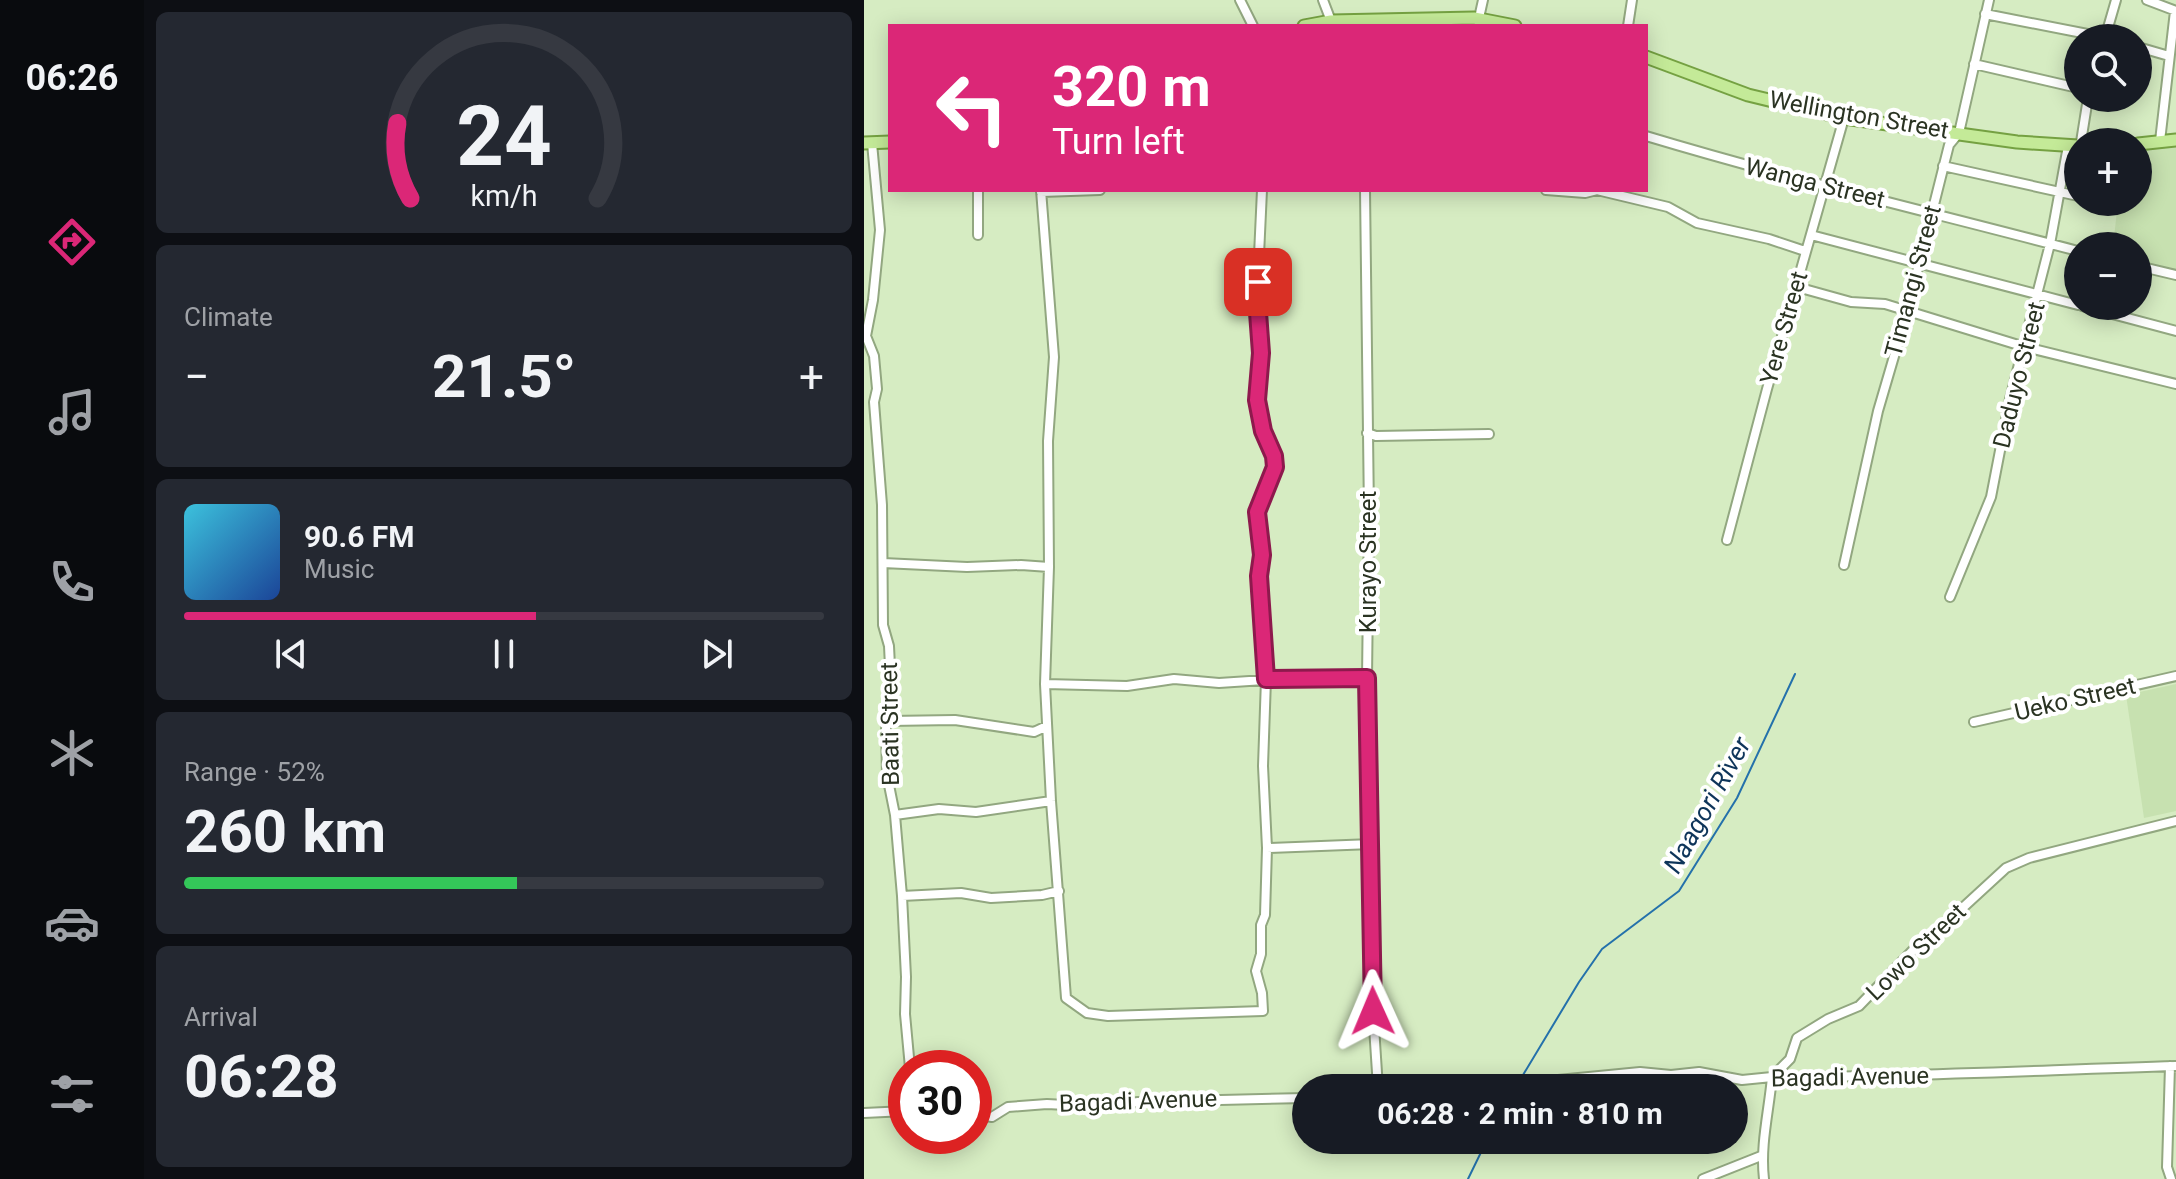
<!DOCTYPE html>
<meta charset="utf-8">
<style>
body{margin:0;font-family:Roboto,sans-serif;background:#242831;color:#f1f3f6;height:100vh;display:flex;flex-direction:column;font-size:30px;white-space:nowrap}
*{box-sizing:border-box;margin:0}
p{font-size:26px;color:#9ea1a6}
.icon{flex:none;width:44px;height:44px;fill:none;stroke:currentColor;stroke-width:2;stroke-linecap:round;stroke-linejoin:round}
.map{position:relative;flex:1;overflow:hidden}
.panel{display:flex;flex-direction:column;gap:12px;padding:12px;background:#0d0f14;width:720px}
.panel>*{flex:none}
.top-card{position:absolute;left:24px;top:24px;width:760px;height:168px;border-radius:0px;box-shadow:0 4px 20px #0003;background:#db2777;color:#fff;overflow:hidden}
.tools{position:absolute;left:1200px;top:24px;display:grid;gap:16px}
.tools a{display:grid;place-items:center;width:88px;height:88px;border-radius:50%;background:#171b24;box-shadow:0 4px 20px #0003;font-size:40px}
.speed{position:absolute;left:24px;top:1050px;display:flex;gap:16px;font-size:40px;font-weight:700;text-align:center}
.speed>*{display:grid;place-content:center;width:104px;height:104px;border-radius:50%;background:#171b24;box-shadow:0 4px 20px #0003;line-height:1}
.speed .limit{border:12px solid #d22;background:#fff;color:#111}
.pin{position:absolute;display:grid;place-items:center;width:68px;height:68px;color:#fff;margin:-34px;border-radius:16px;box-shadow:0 4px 12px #0006}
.me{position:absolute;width:88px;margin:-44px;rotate:359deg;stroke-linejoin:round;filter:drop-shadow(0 0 6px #0008)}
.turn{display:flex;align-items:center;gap:28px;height:168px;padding:0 32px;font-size:36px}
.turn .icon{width:104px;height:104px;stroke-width:2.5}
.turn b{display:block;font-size:56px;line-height:68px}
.big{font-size:60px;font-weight:700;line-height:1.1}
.panel .tile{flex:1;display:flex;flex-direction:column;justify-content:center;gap:12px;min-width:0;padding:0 28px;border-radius:12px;background:#242831}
.panel .dial{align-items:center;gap:0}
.dial svg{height:208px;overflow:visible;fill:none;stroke:#363941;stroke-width:7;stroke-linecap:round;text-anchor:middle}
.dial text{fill:#f1f3f6;stroke:none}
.song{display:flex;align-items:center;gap:24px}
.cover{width:96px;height:96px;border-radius:12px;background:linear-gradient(135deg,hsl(190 70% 55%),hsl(220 70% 35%))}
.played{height:8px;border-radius:4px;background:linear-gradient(90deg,#db2777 55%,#363941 55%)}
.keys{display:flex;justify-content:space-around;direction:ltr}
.heat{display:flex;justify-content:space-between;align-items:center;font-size:44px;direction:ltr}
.charge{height:12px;border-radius:6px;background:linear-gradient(90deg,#34c759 52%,#363941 0)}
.trip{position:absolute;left:428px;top:1074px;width:456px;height:80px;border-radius:40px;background:#171b24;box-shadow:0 4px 20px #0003;font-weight:700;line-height:80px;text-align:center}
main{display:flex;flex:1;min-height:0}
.tabs{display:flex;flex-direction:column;width:144px;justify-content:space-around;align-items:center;background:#090b0e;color:#9ea1a6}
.tabs .icon{width:56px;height:56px}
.tabs .active{color:#db2777}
.tabs b{font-size:36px;color:#f1f3f6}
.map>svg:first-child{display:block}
.built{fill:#c7e1b0}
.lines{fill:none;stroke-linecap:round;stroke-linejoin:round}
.stream{stroke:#2471ab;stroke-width:2}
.minor-casing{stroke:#92a780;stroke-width:12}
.major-casing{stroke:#75a142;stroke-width:15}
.minor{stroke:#fff;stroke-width:8}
.major{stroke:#c4ea98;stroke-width:11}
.route-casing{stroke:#8e194d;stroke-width:20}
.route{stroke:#db2777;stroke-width:14}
.labels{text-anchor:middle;stroke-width:8;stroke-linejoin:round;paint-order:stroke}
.street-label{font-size:24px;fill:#2a3322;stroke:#fff}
.water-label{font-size:26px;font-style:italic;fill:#0e355a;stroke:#fff}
</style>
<main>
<nav class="tabs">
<b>06:26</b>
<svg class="icon active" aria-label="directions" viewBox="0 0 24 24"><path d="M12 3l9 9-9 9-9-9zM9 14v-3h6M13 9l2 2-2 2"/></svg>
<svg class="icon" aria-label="music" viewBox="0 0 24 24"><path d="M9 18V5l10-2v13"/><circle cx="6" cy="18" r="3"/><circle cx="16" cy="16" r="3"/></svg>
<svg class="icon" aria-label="phone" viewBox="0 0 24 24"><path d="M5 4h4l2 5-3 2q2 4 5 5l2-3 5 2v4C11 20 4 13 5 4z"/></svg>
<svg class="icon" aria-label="climate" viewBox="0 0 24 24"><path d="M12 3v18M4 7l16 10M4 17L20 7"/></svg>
<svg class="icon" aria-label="car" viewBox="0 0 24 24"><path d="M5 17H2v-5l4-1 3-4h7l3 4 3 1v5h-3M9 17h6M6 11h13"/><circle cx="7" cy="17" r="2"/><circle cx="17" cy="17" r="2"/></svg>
<svg class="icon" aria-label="filters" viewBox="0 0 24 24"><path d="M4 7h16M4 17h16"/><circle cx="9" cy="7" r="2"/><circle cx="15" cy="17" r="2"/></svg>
</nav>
<section class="panel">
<div class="tile dial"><svg viewBox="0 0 100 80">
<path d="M14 69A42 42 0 1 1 86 69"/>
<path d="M14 69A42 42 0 0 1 9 40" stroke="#db2777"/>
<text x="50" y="56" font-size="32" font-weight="700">24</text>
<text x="50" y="72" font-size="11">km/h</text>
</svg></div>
<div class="tile"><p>Climate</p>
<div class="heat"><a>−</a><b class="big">21.5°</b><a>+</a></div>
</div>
<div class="tile">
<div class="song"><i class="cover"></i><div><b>90.6 FM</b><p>Music</p></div></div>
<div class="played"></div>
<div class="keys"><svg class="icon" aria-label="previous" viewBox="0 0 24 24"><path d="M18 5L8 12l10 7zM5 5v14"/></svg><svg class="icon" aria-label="pause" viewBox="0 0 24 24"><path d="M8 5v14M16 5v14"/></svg><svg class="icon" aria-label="next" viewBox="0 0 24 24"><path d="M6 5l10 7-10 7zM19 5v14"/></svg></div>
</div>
<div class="tile"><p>Range · 52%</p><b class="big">260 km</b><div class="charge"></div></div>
<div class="tile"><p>Arrival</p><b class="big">06:28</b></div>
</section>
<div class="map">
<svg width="1312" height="1179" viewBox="0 0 1312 1179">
<rect width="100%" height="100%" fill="#d6ecc2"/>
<path class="built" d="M1312,147V271L1274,262V246H1249L1254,202H1274V148Z
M1312,684V811L1280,818L1262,695Z"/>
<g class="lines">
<path class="stream" d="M656,1080L715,982L738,949L815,891L873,798L931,674
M604,1179L623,1140"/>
<g class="minor-casing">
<path id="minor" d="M376,0L389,26
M459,0L467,21
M1283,0L1312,11
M1121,14L1244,38
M615,18L619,0
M764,26L768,0
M1241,38L1252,0
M1274,47L1305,56
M1110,64L1214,88
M782,136C925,179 1070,213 1214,251
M1296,141L1311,11
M1217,142L1224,98
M8,143L16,230L9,300L2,336L10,356L13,389L10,402L18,505L19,625L25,646L27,687L22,729L23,775L31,815L38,896L42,977L41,1014L46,1068
M1079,166L1214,196
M177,190L190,357L184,441L185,567L181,684L187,801L202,998L223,1013L244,1016L399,1011L398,993L392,971L397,954V925L401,915L403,848
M398,190L393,299L397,353L393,400L399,431L410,456L411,467L393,512L398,555L395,576L402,679L399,766L403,848L508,844
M501,190L505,514L503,678L509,1011L514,1088
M682,190L721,193L733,190L804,207L833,223L905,239L941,251
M177,192L236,190
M1238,202L1251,205
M114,235V190
M947,235L1214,305
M1274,266L1312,275
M933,287L987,302L1021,304L1161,347L1312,384
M1218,306L1312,331
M503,433L512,436L625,434
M863,540L903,389L980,118
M19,563L103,567L157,565L185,567
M980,565L1014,411L1043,312L1085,145L1095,133L1125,0
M1086,597L1127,497L1146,399L1186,244L1204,146
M181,684L263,686L310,679L355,683L448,677L503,678
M25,721L91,720L170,732L183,726
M1110,722L1312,676
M31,815L75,809L112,812L187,801
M38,896L97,893L127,898L178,895L195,891
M1306,1066L1303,1167L1307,1179
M565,1088L633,1086L776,1072L807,1075L835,1072L878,1080L908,1077C1043,1077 1177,1070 1312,1066
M0,1113L42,1111
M110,1114L128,1117L144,1107L183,1104L239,1107L274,1102L442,1098
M839,1179L897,1156
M900,1179C896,1145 905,1111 908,1077L926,1059L933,1038L964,1019L995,1006L1054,945L1068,936L1142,868L1165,858L1312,821"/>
</g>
<g class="major-casing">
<path id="major" d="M440,26L467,21L610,18L651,26
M782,57L884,95L980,118L1153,142L1214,146
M0,143L26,142
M1274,144L1312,140"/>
</g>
<use href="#minor" class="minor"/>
<use href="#major" class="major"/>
</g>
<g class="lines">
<g class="route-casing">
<path id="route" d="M394,282L393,299L397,353L393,400L399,431L410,456L411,467L393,512L398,555L395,576L402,679L503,678L509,1011"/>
</g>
<use href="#route" class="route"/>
</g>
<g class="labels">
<g class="street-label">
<text transform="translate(995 115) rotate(10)" y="8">Wellington Street</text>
<text transform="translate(951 183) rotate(14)" y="8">Wanga Street</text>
<text transform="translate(1049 281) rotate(-75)" y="8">Timangi Street</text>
<text transform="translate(920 328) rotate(-74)" y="8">Yere Street</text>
<text transform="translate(1155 375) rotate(-76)" y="8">Daduyo Street</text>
<text transform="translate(504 562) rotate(-90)" y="8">Kurayo Street</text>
<text transform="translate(1211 699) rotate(-13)" y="8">Ueko Street</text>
<text transform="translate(26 724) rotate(-91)" y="8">Baati Street</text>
<text transform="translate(1052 952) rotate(-44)" y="8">Lowo Street</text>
<text transform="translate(986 1077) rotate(-1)" y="8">Bagadi Avenue</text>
<text transform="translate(274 1101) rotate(-2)" y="8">Bagadi Avenue</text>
</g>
<g class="water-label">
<text transform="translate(843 805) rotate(-61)" y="9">Naagori River</text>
</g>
</g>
</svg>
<div class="tools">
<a><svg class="icon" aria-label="search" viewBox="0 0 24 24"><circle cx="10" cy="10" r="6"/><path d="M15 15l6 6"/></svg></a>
<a>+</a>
<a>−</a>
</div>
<div class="speed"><div class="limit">30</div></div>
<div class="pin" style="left:394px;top:282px;background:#d93025"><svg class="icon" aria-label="arrive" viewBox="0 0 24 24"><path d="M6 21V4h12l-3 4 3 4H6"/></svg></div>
<svg class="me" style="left:509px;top:1011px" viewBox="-20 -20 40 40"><path d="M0-17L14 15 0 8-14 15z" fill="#db2777" stroke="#fff" stroke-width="4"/></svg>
<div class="trip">06:28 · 2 min · 810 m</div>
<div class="top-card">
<div class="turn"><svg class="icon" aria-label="left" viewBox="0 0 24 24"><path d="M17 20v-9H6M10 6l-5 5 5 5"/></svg><div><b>320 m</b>Turn left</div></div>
</div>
</div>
</main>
